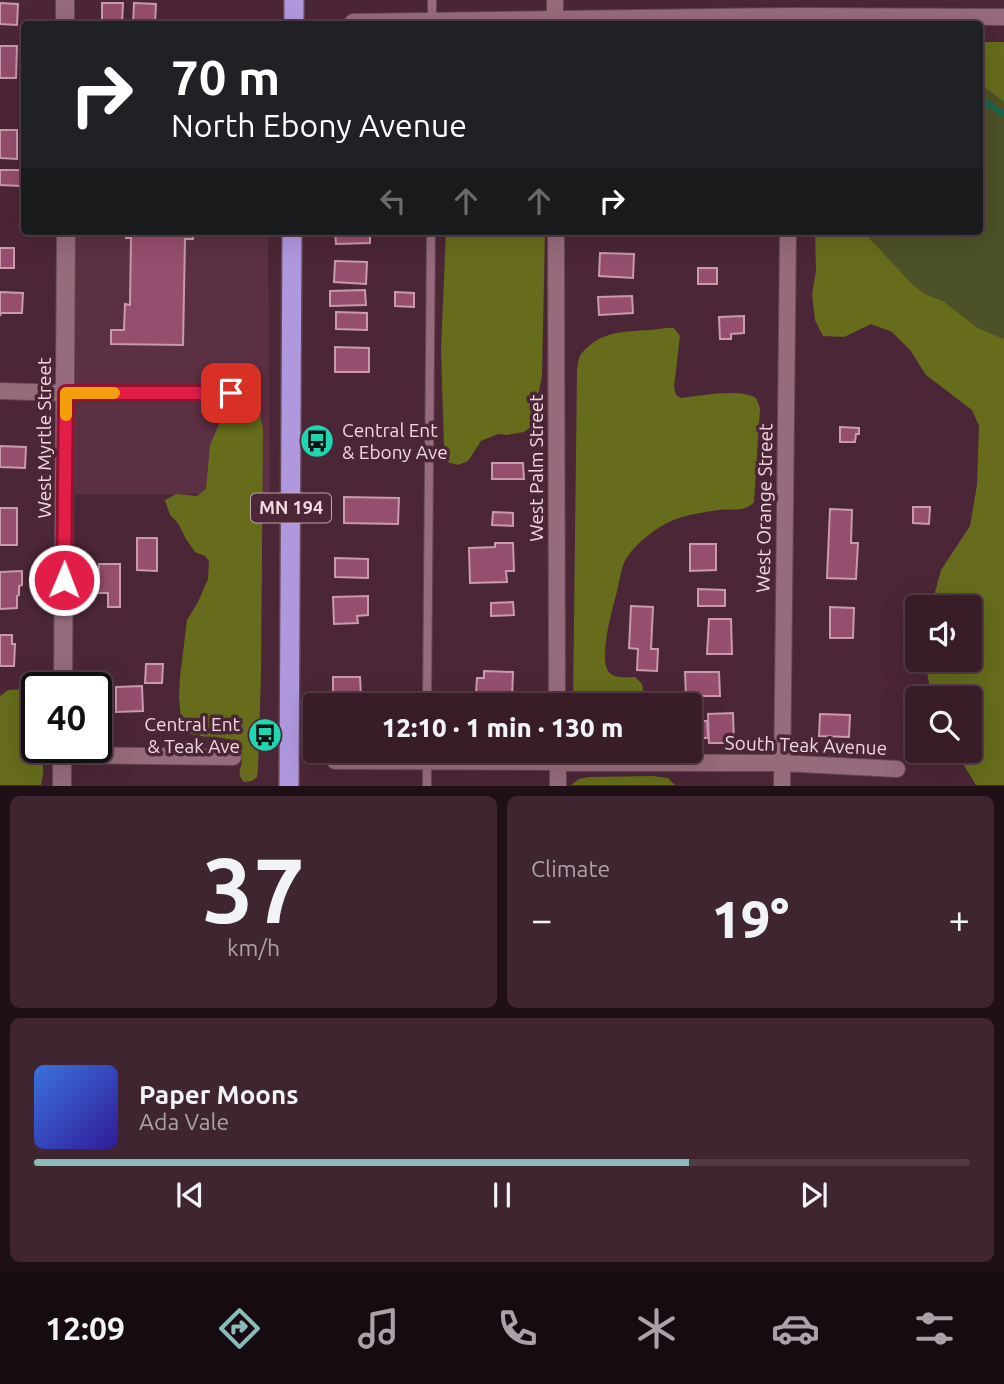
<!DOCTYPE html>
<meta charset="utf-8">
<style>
body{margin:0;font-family:Ubuntu,sans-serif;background:#3f2530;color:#f1f3f6;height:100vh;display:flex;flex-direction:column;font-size:26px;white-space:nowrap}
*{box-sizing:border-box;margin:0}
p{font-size:23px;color:#aba1a8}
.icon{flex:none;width:38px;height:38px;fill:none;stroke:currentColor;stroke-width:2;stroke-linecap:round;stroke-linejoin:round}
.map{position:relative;height:786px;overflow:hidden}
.side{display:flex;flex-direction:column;gap:10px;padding:10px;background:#1f0f16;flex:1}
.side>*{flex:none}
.hud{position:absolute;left:21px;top:21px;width:962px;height:214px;border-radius:7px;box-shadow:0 7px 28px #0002,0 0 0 2px #523a45;background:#202124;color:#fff;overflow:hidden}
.fabs{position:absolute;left:905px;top:595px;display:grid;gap:14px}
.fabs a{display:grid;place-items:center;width:77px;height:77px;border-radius:7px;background:#381c28;box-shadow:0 7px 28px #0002,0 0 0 2px #523a45;font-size:35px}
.speed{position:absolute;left:21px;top:672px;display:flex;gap:14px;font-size:35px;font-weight:700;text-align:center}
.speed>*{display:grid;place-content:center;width:91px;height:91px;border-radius:50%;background:#381c28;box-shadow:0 7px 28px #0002,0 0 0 2px #523a45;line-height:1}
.speed .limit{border:4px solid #111;border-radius:10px;background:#fff;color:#111}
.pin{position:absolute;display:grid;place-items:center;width:60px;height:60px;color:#fff;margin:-30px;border-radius:14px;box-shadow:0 4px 10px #0006}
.me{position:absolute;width:77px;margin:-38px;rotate:1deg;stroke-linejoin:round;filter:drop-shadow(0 0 5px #0008)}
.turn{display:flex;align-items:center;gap:24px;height:147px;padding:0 35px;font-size:32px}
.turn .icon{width:91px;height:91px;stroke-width:2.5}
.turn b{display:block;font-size:49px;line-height:60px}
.lanes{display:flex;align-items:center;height:66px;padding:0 35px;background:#0003;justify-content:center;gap:35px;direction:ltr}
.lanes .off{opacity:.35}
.big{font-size:52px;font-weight:800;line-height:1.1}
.side .tile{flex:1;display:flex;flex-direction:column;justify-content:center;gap:10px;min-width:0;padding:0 24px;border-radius:10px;background:#3f2530}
.side .dial{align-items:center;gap:0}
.dial b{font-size:91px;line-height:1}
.song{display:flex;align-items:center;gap:21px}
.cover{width:84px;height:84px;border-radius:10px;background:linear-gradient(135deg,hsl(220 70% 55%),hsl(250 70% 35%))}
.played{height:7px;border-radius:4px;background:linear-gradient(90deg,#8bbbb9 70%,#523a45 70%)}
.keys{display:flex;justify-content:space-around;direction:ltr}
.heat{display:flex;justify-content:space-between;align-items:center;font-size:38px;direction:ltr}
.side .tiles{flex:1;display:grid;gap:10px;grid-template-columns:1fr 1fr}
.tile:last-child{grid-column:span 2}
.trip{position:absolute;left:303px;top:693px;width:399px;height:70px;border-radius:7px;background:#381c28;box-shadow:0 7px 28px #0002,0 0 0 2px #523a45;font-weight:800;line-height:70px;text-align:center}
.menu{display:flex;height:112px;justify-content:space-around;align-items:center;background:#160b10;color:#aba1a8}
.menu .icon{width:49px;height:49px}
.menu .selected{color:#8bbbb9}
.menu b{font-size:32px;color:#f1f3f6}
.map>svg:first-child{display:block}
.built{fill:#5b3043}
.green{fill:#4d5127}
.forest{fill:#666c1c}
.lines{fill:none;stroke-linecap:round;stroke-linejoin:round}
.stream{stroke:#156755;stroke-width:5}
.building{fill:#954e6d;stroke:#c89aac;stroke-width:2}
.service-casing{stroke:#654654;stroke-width:10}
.minor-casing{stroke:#654654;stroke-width:18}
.tertiary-casing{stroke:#654654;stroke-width:20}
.trunk-casing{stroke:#654654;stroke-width:22}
.service{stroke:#966b7c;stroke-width:8}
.minor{stroke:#966b7c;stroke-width:16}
.tertiary{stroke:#966b7c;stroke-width:18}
.trunk{stroke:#b098de;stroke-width:19}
.route-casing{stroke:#92132f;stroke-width:18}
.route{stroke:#e11d48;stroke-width:12}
.slow{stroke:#f59e0b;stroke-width:12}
.labels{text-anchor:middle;stroke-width:7;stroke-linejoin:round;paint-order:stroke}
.shield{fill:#4b2636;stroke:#bfa3ae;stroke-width:2}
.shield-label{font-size:18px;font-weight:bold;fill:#f1d8e1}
.poi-label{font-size:19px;fill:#f1d8e1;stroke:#4b2636;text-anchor:start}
.street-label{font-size:19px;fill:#f1d8e1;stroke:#4b2636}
</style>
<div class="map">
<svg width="1004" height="786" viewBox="0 0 1004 786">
<rect width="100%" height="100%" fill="#4b2636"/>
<path class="built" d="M74,231H268L270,494H73Z"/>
<path class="green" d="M980,84L1004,102V339L978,328L943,301L925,294L912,284L863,231H980Z"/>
<path class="forest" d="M980,42H1004V102L980,84Z
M446,231H545L542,376L532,426L524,432L507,435L498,434L481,441L468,461L458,465L447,462L444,447L441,350Z
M815,231H863L912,284L925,294L943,301L978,328L1004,339V785H976L955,751H970V698H932L925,662V660H970V607H931L941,570L970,526L977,485L979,426L972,410L926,375L910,350L892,332L871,324L844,337L823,336L815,320L812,294L816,271Z
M665,328H674L680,336L674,387L676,395L681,398C702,396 738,388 756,398L760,408L754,502C745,513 731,508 719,510C705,512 690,514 676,519C659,525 631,546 624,563C620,573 619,585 616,595C611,614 606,633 605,653C604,677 614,678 635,677L642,684L646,705H573L577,370C578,365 578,358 581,354C583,351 586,349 589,346C610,327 639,333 665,328Z
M245,410L254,411L260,415L263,429L261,674L258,769L257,777L252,781L244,782C236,774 241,770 242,761C242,756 240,749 239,744C220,733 208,740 188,733L181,718L179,698L180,677L187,620L198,602L208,579L209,561L205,556L195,552L186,539L178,523L170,515L165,500L176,494L197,496L206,489L210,445L223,415L231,412Z
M24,689L37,695V747H43V775L41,785H0V696L8,690Z
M653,776L668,778L675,785H571L579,779L589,777Z"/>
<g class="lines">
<path class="stream" d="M980,98L1004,115"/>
</g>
<path class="building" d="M0,3L18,4L17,25L0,24Z
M102,3H123L122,24H102Z
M134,3L156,4L155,24H133Z
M0,46H17L16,78H0Z
M0,130H17V159L0,158Z
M0,170H20V186L0,185Z
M126,231H193V239H185L183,345L111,344V330H124L125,304L130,305L131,238H126Z
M335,231H370V243L336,244Z
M0,248H14V268H0Z
M600,253L634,254L633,278L599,276Z
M335,261L367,262L366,284L334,282Z
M698,268H717V284H698Z
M365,290L366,305L330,306V291Z
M0,292L23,293L22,313H1L0,316Z
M395,292L414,293V307L395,306Z
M632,296L633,313L599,315L598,297Z
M336,312L367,313V330L336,329Z
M744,316V333L731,334V339H720L719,317Z
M335,347L369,348V372H335Z
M840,427L859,428V434H856L855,442H840Z
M0,446L26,447L25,468L0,467Z
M492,463H523L524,479H492Z
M344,497L399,498L398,524L344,523Z
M913,507H930L929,524L913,523Z
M0,508H17V545H0Z
M830,509L852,510L851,543H858L856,579L827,578Z
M493,512L513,513V526L492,525Z
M137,538H157V571L137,570Z
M495,543H513L514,571H506L507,582L470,583L469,548L495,547Z
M690,544H716V570L690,571Z
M335,558L368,559V578L335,577Z
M99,564H120V607H108V593H98Z
M22,571V585L19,586V595L17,596V608L0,609V572Z
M698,589L725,590V606H698Z
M368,596V615L357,616L358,623L334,624L333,597Z
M513,602L514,615L491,616V603Z
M631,606L653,607L651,649H658L657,671L637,670L638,649L629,648Z
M830,607L854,608L853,638H830Z
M709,619H731L732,654H707Z
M0,635H12V644H15L14,666H0Z
M146,664H163L162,683H145Z
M484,671L513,672L512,700L484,699V693H476L477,678H484Z
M685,672H719L720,696H686Z
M333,677H360L361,697L333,698Z
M142,686L143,711L116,712V687Z
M360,699H393V705H359Z
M733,713L734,743H709L708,714Z
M820,714L850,715L849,737L819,736Z
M690,717H698L699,741H690Z
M699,721H707L708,738H700Z"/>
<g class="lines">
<g class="service-casing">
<path id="service" d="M432,22V0
M427,705L431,231
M427,786V751"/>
</g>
<g class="minor-casing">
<path id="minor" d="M353,22L790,16L1004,17
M555,24V0
M556,231L557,705
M0,391L66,393H231
M62,755L233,757
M335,761L782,763L897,769
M558,786V751
M782,786L788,231"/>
</g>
<g class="tertiary-casing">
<path id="tertiary" d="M65,0V24
M63,688L66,231
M62,786V747"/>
</g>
<g class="trunk-casing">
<path id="trunk" d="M294,24V0
M289,786L292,231"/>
</g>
<use href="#service" class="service"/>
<use href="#minor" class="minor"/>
<use href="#tertiary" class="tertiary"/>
<use href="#trunk" class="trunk"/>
</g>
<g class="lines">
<g class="route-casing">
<path id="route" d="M64,580L66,393H231"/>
</g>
<use href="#route" class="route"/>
<path class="slow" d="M66,415V393H114"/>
</g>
<defs>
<g id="bus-disc" transform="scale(1.75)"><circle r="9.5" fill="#20d5b0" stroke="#4b2636"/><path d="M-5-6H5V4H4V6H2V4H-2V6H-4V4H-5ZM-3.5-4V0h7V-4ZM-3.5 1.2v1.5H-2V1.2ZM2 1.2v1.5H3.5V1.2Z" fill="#111"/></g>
</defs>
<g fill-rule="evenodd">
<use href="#bus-disc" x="317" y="441"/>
<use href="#bus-disc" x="265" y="735"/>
</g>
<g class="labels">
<rect class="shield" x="251" y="493.5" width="80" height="29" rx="5"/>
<g class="shield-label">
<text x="291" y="514">MN 194</text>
</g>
<g class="poi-label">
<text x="342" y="437">Central Ent<tspan x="342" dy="22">&amp; Ebony Ave</tspan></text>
<text x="240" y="731" text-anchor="end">Central Ent<tspan x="240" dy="22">&amp; Teak Ave</tspan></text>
</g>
<g class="street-label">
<text transform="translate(44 438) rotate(-90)" y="7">West Myrtle Street</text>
<text transform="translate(536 468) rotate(-90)" y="7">West Palm Street</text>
<text transform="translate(764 508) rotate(-89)" y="7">West Orange Street</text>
<text transform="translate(806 745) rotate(2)" y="7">South Teak Avenue</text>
</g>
</g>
</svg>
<div class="fabs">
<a><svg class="icon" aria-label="sound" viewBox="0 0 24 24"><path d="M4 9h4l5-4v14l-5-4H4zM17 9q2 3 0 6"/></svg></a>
<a><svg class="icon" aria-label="search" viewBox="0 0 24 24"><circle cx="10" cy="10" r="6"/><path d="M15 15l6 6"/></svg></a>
</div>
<div class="speed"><div class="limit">40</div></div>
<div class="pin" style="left:231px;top:393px;background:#d93025"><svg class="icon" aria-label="arrive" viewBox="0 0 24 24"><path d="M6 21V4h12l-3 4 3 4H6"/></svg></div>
<svg class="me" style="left:64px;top:580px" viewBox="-20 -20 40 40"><circle r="17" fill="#e11d48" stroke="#fff" stroke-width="3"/><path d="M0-11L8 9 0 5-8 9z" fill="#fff"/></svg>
<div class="trip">12:10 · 1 min · 130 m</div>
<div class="hud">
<div class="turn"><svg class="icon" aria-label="right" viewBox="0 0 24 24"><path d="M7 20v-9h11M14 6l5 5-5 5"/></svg><div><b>70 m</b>North Ebony Avenue</div></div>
<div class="lanes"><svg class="icon off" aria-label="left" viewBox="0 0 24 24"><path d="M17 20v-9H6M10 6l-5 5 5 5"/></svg><svg class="icon off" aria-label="ahead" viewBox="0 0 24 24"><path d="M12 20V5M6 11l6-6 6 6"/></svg><svg class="icon off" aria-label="ahead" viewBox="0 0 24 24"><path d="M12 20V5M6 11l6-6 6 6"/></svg><svg class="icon" aria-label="right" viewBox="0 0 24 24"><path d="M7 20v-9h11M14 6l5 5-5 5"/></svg></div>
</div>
</div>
<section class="side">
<div class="tiles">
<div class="tile dial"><b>37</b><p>km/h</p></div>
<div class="tile"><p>Climate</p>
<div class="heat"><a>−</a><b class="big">19°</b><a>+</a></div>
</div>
<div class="tile">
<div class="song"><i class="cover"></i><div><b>Paper Moons</b><p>Ada Vale</p></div></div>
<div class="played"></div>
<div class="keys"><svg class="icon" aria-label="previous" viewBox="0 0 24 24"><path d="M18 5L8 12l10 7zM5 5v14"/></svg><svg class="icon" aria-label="pause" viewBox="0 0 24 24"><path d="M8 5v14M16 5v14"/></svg><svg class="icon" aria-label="next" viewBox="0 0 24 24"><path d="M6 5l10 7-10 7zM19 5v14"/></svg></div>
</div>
</div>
</section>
<nav class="menu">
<b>12:09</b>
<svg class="icon selected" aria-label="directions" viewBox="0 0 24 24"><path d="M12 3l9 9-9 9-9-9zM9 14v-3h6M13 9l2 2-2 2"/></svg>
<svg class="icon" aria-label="music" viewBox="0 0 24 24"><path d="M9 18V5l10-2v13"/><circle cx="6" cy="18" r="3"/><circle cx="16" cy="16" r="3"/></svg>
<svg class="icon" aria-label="phone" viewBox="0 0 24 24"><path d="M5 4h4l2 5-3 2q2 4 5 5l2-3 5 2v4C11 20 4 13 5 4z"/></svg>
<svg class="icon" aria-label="climate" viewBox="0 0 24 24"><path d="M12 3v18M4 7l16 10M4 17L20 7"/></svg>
<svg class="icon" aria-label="car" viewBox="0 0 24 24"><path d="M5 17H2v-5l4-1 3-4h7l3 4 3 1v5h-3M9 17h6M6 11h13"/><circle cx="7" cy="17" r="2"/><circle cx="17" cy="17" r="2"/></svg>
<svg class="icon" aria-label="filters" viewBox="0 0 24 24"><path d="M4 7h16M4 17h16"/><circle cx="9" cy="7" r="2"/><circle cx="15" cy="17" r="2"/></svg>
</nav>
